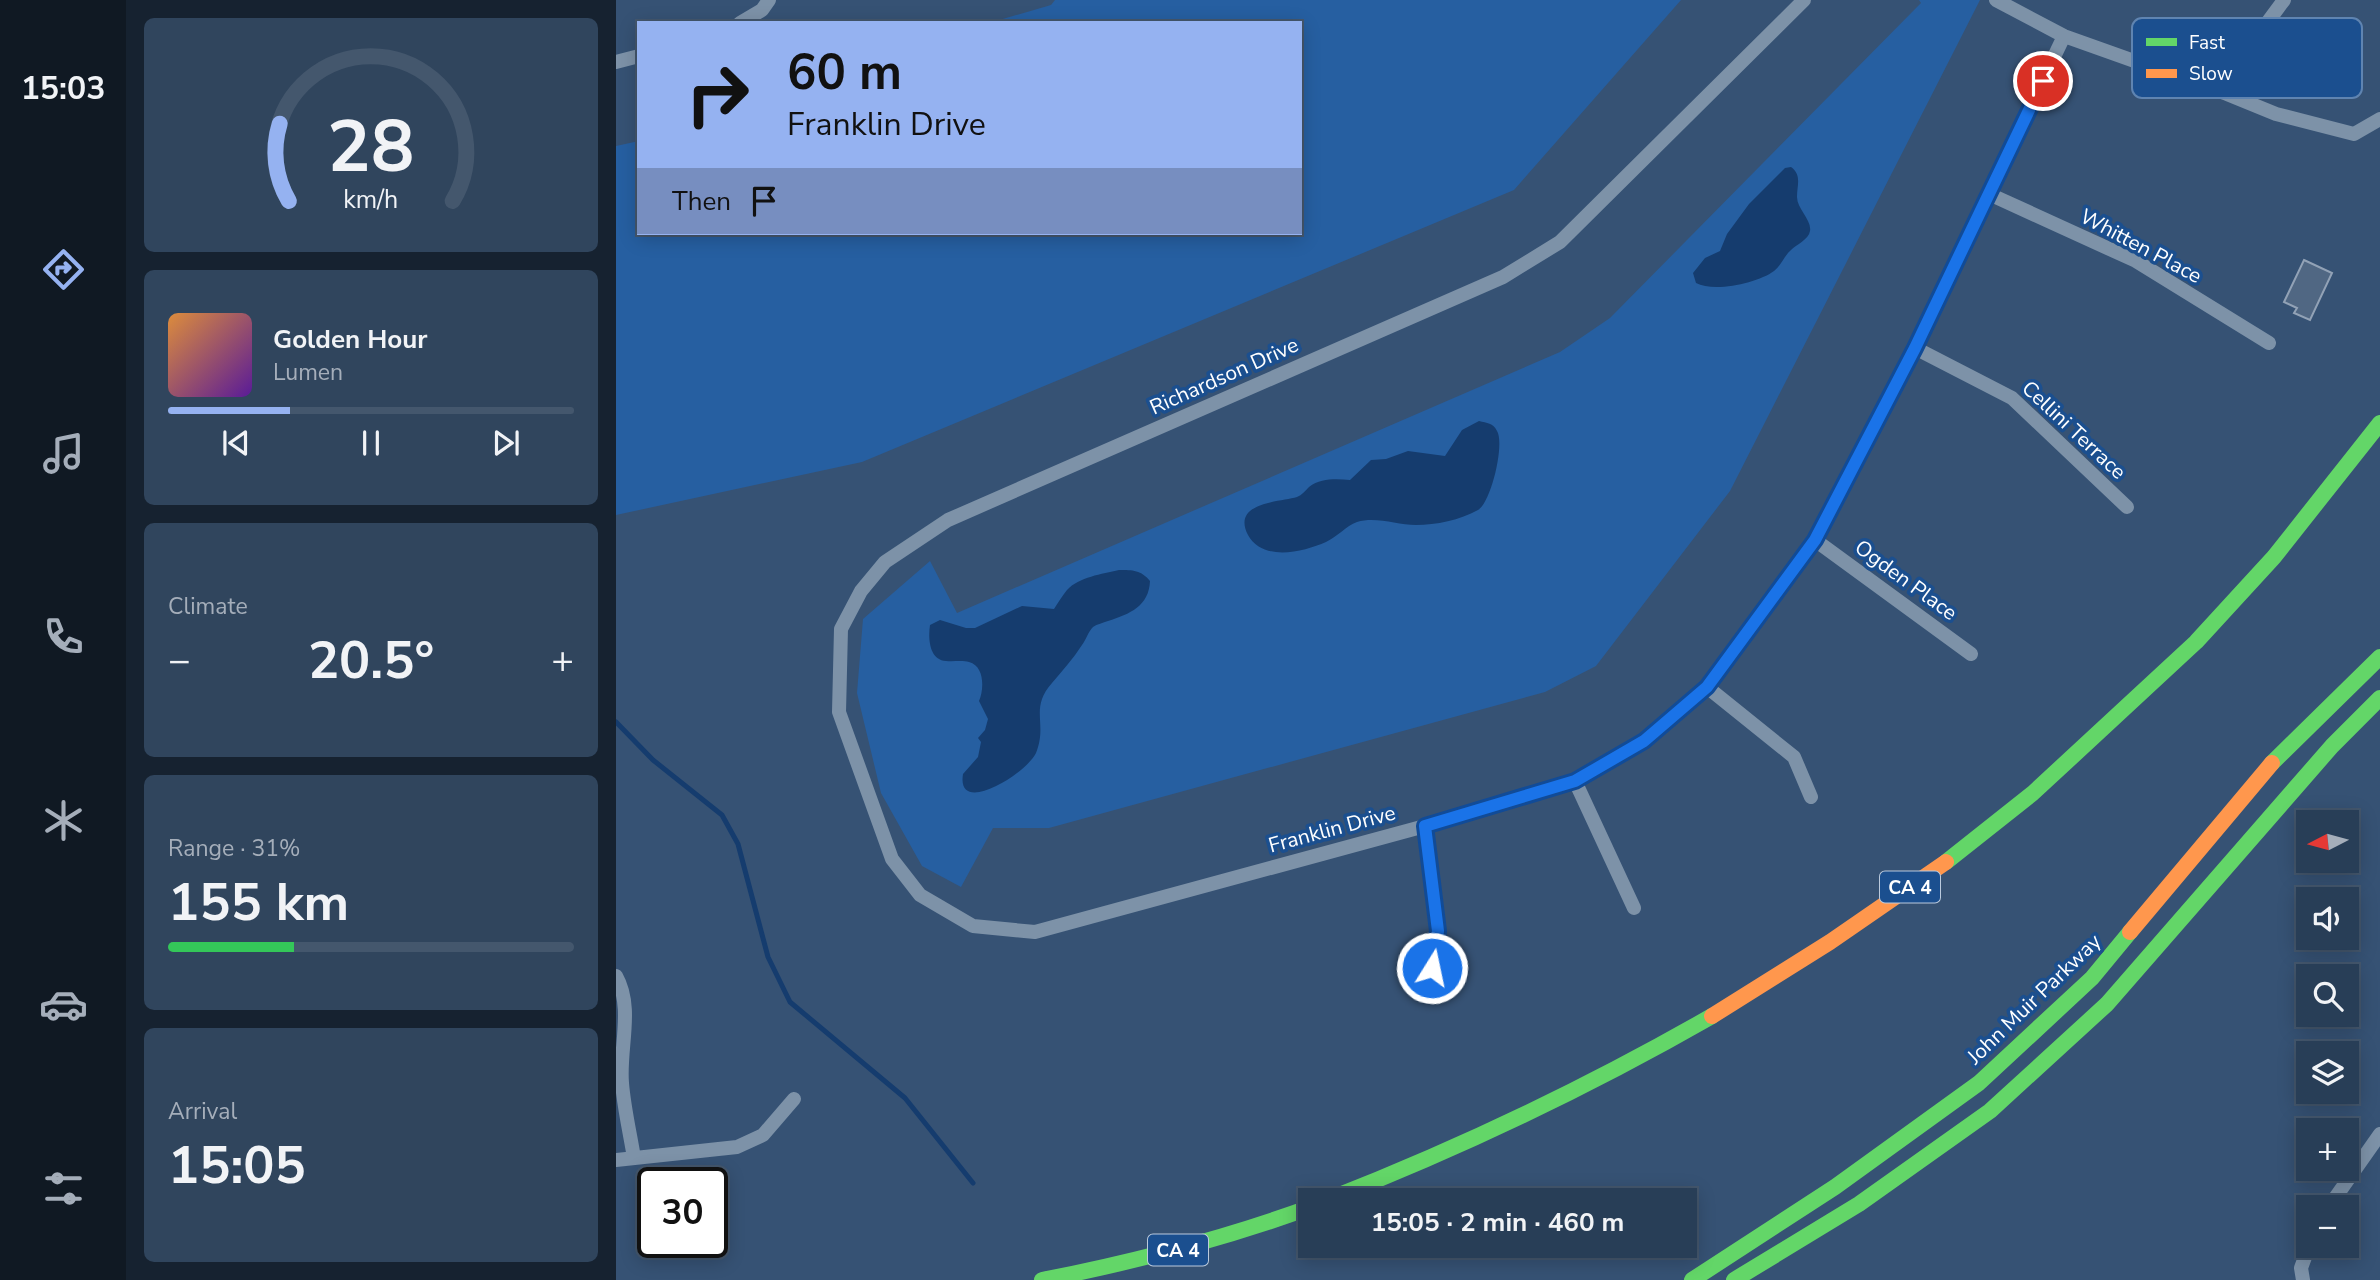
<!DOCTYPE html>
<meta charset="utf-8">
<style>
body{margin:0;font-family:"Nunito Sans",sans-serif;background:#30455d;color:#f1f3f6;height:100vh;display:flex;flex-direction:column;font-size:26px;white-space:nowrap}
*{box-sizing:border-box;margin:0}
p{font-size:23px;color:#a5aeba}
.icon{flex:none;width:38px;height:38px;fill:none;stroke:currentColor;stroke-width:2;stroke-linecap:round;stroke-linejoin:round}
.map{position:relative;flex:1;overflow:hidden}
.panel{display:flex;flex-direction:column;gap:18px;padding:18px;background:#162230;width:490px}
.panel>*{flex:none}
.hud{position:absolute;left:21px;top:21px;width:665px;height:214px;border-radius:0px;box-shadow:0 4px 18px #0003,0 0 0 2px #44576d;background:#95b2f1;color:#111;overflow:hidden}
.needle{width:46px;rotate:264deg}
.controls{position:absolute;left:1680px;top:810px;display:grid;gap:14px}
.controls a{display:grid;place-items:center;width:63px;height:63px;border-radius:0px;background:#283e57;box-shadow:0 4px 18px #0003,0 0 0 2px #44576d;font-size:35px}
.speed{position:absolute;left:21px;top:1167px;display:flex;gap:14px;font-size:35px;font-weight:700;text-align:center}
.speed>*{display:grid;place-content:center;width:91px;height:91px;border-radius:50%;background:#283e57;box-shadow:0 4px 18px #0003,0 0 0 2px #44576d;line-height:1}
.speed .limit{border:4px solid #111;border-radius:10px;background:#fff;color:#111}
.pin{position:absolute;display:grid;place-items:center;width:60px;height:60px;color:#fff;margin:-30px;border:4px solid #fff;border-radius:50%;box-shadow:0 2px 7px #0007}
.me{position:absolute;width:77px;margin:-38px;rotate:10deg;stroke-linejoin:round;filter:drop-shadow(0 0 5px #0008)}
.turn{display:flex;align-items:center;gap:24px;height:147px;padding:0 35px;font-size:32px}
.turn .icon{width:91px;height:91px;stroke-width:2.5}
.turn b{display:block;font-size:49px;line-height:60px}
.then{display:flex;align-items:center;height:66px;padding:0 35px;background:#0003;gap:14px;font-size:26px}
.big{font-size:52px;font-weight:700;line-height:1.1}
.panel .card{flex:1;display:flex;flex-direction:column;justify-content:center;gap:10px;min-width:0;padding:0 24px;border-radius:10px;background:#30455d}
.panel .dial{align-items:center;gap:0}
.dial svg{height:182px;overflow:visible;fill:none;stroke:#44576d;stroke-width:7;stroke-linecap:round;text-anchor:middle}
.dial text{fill:#f1f3f6;stroke:none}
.song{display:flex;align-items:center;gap:21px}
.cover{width:84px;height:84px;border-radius:10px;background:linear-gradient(135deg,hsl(30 70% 55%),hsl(270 70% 35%))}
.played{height:7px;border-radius:4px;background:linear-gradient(90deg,#95b2f1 30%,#44576d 30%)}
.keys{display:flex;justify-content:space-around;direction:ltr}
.heat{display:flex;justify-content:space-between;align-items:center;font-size:38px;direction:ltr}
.charge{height:10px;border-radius:5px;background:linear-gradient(90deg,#34c759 31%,#44576d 0)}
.trip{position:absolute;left:682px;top:1188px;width:399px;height:70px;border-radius:0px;background:#283e57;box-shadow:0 4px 18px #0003,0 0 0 2px #44576d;font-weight:700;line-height:70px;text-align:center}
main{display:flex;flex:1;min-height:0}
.menu{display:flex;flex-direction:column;width:126px;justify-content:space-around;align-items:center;background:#101923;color:#a5aeba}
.menu .icon{width:49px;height:49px}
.menu .active{color:#95b2f1}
.menu b{font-size:32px;color:#f1f3f6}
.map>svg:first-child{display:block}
.green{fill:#265fa1}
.water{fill:#153c6e}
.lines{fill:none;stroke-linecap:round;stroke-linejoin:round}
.stream{stroke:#153c6e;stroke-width:5}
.building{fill:#506783;stroke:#92a2b6;stroke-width:2}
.street{stroke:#7d92a8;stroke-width:14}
.fast{stroke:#63d668;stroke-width:16}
.slow{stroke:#ff974d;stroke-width:16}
.route-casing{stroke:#114b97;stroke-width:18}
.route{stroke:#1a73e8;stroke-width:12}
.labels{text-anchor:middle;stroke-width:7;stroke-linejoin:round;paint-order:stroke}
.shield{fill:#1b4f8f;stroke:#bbcadd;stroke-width:2}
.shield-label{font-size:19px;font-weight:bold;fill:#fff}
.street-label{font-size:21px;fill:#fff;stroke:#1b4f8f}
.key{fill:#1b4f8f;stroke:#5f84b1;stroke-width:2}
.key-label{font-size:19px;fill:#fff}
</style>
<main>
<nav class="menu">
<b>15:03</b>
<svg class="icon active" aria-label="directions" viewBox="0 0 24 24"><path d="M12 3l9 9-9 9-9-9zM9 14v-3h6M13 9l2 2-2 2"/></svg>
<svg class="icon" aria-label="music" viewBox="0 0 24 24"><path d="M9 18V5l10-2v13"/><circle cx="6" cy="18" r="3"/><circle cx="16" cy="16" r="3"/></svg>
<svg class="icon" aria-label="phone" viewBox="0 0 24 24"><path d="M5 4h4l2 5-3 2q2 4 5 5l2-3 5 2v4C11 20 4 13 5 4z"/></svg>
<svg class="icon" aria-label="climate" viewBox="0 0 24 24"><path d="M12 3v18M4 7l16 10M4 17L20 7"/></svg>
<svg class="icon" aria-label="car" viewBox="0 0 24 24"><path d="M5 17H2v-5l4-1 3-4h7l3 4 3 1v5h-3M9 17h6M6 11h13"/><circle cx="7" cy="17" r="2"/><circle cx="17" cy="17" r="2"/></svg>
<svg class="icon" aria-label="filters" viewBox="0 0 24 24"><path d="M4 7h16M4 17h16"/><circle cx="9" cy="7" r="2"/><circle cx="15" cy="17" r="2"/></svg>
</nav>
<section class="panel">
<div class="card dial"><svg viewBox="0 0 100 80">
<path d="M14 69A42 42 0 1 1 86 69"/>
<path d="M14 69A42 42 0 0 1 10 35" stroke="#95b2f1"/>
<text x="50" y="56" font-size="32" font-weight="700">28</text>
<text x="50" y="72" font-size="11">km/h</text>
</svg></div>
<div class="card">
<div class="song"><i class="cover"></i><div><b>Golden Hour</b><p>Lumen</p></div></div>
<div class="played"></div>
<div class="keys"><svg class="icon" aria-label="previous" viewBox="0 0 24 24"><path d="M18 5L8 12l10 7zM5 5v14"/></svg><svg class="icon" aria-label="pause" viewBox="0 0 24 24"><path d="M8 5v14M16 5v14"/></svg><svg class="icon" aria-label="next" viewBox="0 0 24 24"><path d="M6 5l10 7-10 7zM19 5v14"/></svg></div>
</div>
<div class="card"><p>Climate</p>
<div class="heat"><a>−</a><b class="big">20.5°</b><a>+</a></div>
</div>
<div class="card"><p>Range · 31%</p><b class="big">155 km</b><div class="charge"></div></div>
<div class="card"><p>Arrival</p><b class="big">15:05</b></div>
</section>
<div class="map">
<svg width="1764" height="1280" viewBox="0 0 1764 1280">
<rect width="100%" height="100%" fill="#365274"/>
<path class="green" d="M439,0H1065L898,190L246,462L0,515V146L23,141V233H684V23H373L435,5Z
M1303,0H1364L1114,491L980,666L929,692L433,828H377L345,887L306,866L265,793L241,693L247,619L314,561L341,613L944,352L994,318L1305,3Z"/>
<path class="water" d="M1175,167C1186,175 1181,185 1181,197C1181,209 1196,220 1194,231C1193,239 1180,245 1175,250C1168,256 1165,266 1158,271C1142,283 1098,293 1080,283L1077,273L1089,258L1104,251L1111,234L1133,204L1169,168Z
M863,421C871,423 877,423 881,431C889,444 875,503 862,510C844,520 820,525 800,525C781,525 760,516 741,522C730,526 721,537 710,542C687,552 647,562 632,535C615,502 664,502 681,497C686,495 689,491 693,487C705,478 720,479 734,480L755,460L770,459L792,451L829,456L846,430Z
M503,570C517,570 525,570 534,581C533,606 514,614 492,621C487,623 481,624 477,627C472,632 470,640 466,645C457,659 446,671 436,683C413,709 432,723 420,753C410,774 340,817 347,774L362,757L365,742L362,738L369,730L372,719L363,701C368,690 369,666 353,662C346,660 337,662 330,661C313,660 312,638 314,625L324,620L350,628H359L406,606L438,609C442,603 446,596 451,590C463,577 486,574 503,570Z"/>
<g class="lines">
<path class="stream" d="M0,722L37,760L106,815L122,844L152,957L174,1002L289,1098L357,1183"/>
</g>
<path class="building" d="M1688,260L1716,273L1694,320L1678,313L1681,308L1668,302Z"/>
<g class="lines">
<path class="street" d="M1188,0L944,242L887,277L332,520L269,562L245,591L225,629L223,712L276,859L304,895L357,926L419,932L809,826L959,781L1028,741L1091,687L1199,540L1299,348L1448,36
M1380,0L1448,36L1611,94L1660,114L1738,134L1764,119
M124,23L146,10L153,0
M0,62L23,56
M1611,94L1640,38L1668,0
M1373,194L1520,261L1653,343
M1299,348L1396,398L1511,507
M1199,540L1355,654
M1091,687L1178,757L1195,797
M959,781L1018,908
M809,826L822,931L816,968
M0,976C18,1008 3,1048 6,1083C8,1108 14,1133 18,1158
M0,1160L121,1147L147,1135L178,1099
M1712,1208L1764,1134
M1687,1280L1685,1268L1693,1246"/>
<path class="fast" d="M1656,763L1764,657
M1330,862L1417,793L1580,642L1658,557L1764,423
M711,1200C844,1148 972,1087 1096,1016
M426,1280C518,1262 607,1239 695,1207
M1076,1280L1219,1187L1363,1083L1476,978L1514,932
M1118,1280L1243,1204L1374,1111L1491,1004L1716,746L1764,698"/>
<path class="slow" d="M1514,932L1656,763
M1096,1016L1214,942L1330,862"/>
</g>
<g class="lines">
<g class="route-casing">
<path id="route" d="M816,968L822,931L809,826L959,781L1028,741L1091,687L1199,540L1299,348L1427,81"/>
</g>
<use href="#route" class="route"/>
</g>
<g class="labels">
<g class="shield">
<rect x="1264" y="871.5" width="60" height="31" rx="5"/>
<rect x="532" y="1234.5" width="60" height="31" rx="5"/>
</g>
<g class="shield-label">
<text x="1294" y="894">CA 4</text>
<text x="562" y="1257">CA 4</text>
</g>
<g class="street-label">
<text transform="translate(1525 246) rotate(28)" y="7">Whitten Place</text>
<text transform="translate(608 376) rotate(-24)" y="7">Richardson Drive</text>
<text transform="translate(1458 430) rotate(43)" y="7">Cellini Terrace</text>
<text transform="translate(1290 580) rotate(36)" y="7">Ogden Place</text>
<text transform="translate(716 829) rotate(-15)" y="7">Franklin Drive</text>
<text transform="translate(1418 999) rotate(-44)" y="7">John Muir Parkway</text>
</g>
</g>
<rect x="1516" y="18" width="230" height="80" rx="10" class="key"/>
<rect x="1530" y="38" width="31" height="8" fill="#63d668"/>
<rect x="1530" y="69" width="31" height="9" fill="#ff974d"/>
<g class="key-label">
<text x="1573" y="49">Fast</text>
<text x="1573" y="80">Slow</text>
</g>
</svg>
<div class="controls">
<a><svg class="needle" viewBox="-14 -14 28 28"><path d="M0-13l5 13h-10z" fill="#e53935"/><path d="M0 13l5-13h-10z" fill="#a5aeba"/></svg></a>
<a><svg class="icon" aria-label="sound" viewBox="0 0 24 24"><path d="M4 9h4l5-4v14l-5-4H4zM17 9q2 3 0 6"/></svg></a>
<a><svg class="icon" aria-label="search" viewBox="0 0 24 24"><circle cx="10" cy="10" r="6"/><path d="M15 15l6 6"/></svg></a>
<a><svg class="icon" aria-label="layers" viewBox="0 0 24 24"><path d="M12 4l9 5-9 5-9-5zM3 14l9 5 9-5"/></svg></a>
<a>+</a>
<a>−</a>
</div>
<div class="speed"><div class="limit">30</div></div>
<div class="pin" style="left:1427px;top:81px;background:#d93025"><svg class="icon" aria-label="arrive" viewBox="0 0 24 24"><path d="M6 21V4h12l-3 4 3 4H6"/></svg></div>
<svg class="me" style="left:816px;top:968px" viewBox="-20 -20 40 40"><circle r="17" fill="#1a73e8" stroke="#fff" stroke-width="3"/><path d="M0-11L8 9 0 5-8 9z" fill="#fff"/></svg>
<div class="trip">15:05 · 2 min · 460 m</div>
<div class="hud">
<div class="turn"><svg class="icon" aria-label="right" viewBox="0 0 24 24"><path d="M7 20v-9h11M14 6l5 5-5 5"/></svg><div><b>60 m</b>Franklin Drive</div></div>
<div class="then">Then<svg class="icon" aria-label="arrive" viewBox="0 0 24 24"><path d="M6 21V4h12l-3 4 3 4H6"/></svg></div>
</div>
</div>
</main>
